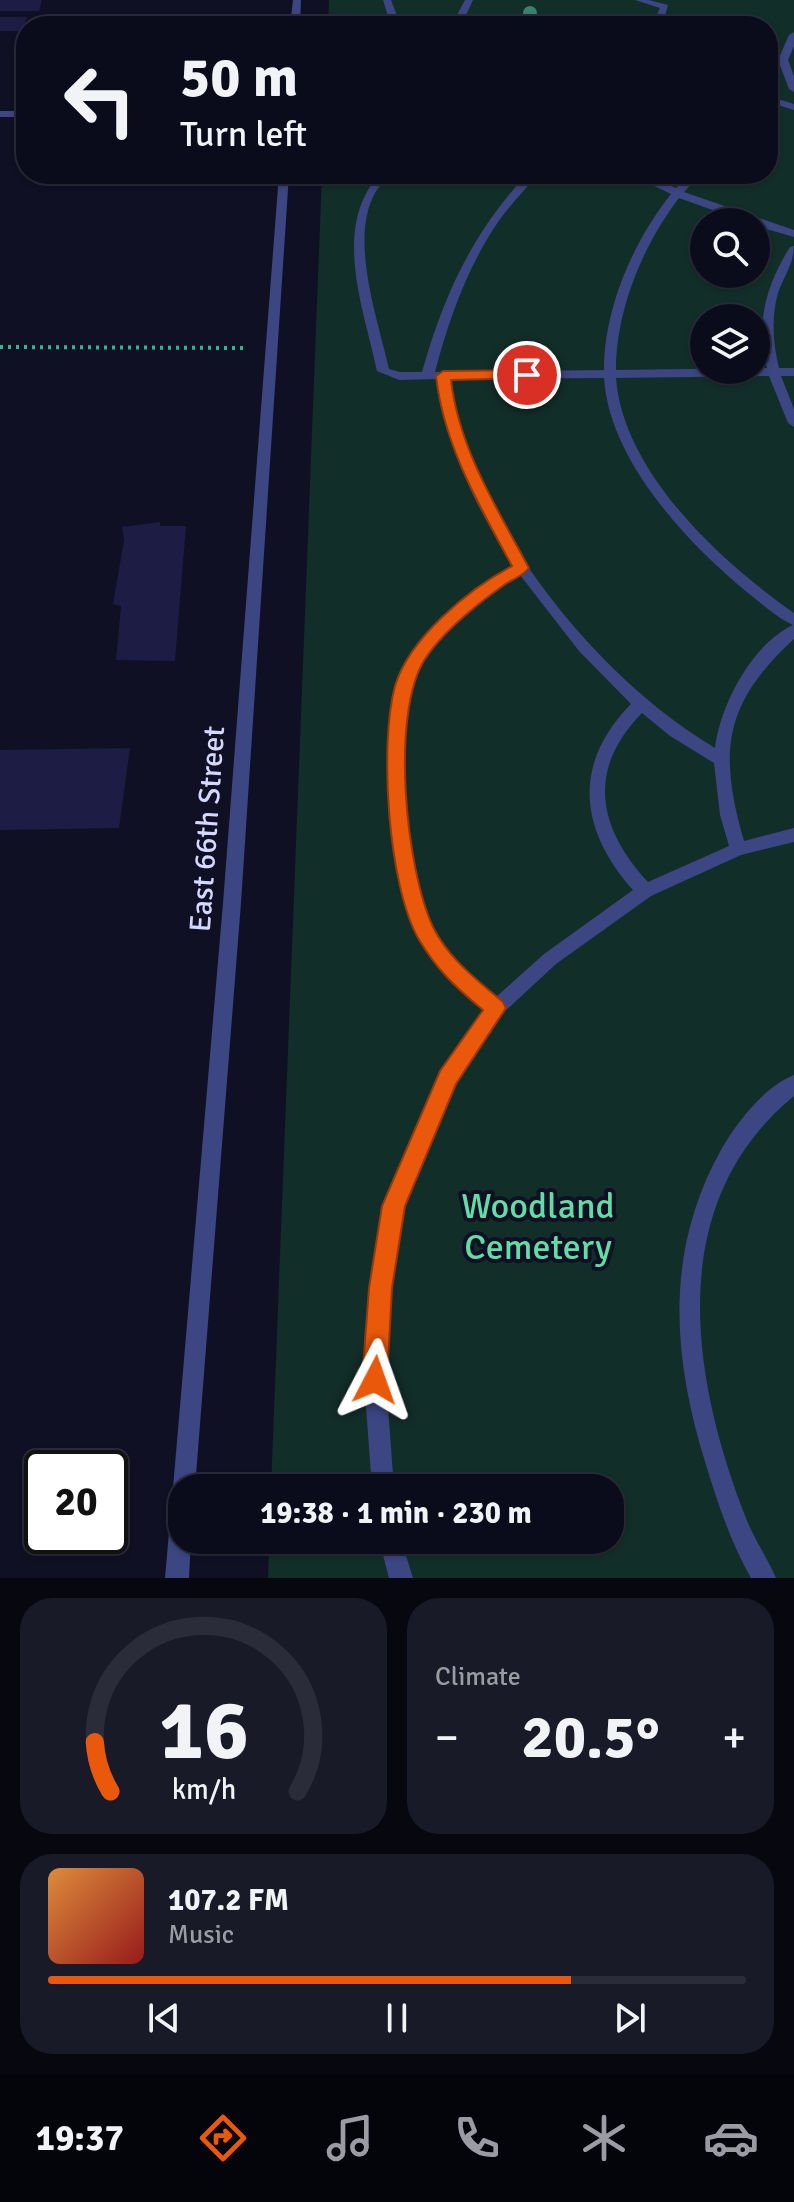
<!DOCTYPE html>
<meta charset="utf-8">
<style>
body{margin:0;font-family:Signika,sans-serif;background:#191a28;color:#f1f3f6;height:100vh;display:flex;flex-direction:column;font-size:30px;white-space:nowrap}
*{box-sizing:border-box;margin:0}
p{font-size:26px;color:#9a9ba3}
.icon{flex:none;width:44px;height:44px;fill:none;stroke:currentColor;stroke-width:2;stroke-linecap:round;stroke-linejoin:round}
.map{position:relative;height:1578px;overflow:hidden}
.side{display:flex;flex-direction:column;gap:20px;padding:20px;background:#06070f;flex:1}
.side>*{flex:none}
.hud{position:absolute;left:16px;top:16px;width:762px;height:168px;border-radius:32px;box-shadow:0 2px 6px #0004,0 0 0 2px #2b2c3a;background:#0b0c1b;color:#f1f3f6;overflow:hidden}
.buttons{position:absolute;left:690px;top:208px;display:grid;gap:16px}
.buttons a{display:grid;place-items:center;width:80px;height:80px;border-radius:50%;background:#0b0c1b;box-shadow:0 2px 6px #0004,0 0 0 2px #2b2c3a;font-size:40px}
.speed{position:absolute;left:24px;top:1450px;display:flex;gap:16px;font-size:40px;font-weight:700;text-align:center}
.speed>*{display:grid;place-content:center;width:104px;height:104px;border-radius:50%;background:#0b0c1b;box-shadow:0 2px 6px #0004,0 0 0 2px #2b2c3a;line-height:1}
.speed .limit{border:4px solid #111;border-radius:12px;background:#fff;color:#111}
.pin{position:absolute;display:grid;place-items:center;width:68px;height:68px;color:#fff;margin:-34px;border:4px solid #fff;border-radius:50%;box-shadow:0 2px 8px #0007}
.me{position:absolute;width:88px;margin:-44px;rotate:4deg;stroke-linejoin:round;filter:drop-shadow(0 0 6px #0008)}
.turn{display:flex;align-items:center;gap:28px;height:168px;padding:0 32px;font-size:36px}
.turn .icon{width:104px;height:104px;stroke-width:2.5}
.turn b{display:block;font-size:56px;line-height:68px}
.big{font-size:60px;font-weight:700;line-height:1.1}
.side .widget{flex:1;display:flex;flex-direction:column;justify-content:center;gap:12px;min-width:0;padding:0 28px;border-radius:32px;background:#191a28}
.side .dial{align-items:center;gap:0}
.dial svg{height:208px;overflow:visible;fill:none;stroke:#2b2c3a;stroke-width:7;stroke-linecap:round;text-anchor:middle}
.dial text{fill:#f1f3f6;stroke:none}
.song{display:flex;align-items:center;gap:24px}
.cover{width:96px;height:96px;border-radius:12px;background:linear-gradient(135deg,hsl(30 70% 55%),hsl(0 70% 35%))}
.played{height:8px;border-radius:4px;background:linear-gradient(90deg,#ea580c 75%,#2b2c3a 75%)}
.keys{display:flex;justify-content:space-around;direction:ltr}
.heat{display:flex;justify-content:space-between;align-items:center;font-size:44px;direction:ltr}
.side .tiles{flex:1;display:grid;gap:20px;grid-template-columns:1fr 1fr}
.widget:last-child{grid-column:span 2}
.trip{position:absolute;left:168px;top:1474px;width:456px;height:80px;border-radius:32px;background:#0b0c1b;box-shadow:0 2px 6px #0004,0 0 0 2px #2b2c3a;font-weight:700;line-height:80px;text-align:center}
.tab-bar{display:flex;height:128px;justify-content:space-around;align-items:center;background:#04050b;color:#9a9ba3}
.tab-bar .icon{width:56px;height:56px}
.tab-bar .selected{color:#ea580c}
.tab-bar b{font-size:36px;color:#f1f3f6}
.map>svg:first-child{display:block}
.green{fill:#122e28;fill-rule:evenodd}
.building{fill:#1c1c45}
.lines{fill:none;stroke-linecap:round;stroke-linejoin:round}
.path{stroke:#32b492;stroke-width:4;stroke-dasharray:3 5;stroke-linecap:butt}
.lane{fill:#3b4682;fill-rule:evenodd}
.street{fill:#3b4682;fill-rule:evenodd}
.tree{fill:#3c816b}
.route{fill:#ea580c;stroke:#983908;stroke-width:2}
.labels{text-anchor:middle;stroke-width:8;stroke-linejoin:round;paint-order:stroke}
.street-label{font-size:30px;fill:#d4d7fe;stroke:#0f1024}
.near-park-label{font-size:36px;fill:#61dda5;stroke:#0f1024}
</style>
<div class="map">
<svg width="794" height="1578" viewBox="0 0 794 1578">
<rect width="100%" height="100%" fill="#0f1024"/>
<path class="green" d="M329,0H794V1578H268L269,1540H610V1488H271L322,174H768V26H328ZM704,222H756V274H704ZM704,318H756V370H704Z"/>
<path class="building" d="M0,0H42L39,11H0Z
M0,17H27L22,31H0Z
M160,522V526H186L175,661L116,660L121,606L113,604L124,540L122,527Z
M130,748L119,828L0,830V750Z"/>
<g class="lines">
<path class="path" d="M0,347L246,348"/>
<path class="lane" d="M383,0H391L401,26H391Z
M465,0H473L461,26H451Z
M635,0H649L668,5L662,26H652L660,8Z
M794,32V46L788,60L794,76V92L789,89L778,60L789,35Z
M768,96L794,104V110L768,102Z
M380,174H391C386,180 379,186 375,193C349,240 378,319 389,369L400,372H422C444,294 472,234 527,174H538C525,190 510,205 498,222C467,268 449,319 435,372L604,370C604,308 633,242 671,194L629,174H643L676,188L690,174H701L684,192L794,230V237L756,226V222H746L679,198C643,245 616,310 616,370L767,368C755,324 766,285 790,247L794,246C794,263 784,276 778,293C771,318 773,344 779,368H794V376H781L794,409V427L788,423L769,376L616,378C623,472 721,562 794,613V639C724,703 718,751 744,841L794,828V842L741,855L651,896L556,964L502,1014L455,1084L403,1206L390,1288L386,1380L394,1488H372L364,1380L370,1288L383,1206L441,1072L485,1010C460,989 435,967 419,938C384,868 373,722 413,653C435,615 477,587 514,566C473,504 450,452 437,379L399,380L377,371C364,309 331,227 380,174ZM604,378C609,460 687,543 748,593C762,604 777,618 793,625C752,644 720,705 715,748C605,683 496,550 459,428C454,412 453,395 450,379ZM520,575L579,651L631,704C572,764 579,829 633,890L544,954L496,997C473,978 448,958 434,931C402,869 389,720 425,658C446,623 485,595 520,575ZM642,713L670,736L714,763L720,815L729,846L648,882C597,827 587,769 642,713Z
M794,1075V1096C663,1203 691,1378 746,1518C754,1539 767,1557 776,1578H751C731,1543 718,1504 706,1465C672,1356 664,1251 722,1148C738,1121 764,1087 794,1075Z
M379,1540H401L413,1578H389Z"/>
<path class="street" d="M293,0H301L300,26H290Z
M0,111H26V117H0Z
M279,174H289L241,903L195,1488H182V1540H191L189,1578H165L171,1509L174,1501L181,1498L176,1496L173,1488L223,903Z"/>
</g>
<circle class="tree" cx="530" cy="13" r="7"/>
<path class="route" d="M527,370L532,372V378L451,380C459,449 497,508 529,568C523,576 513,579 504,585C476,605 444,630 425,659C390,714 406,869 433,927C449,959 476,979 503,1002L506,1008L456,1084L405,1206L392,1288L387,1380L383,1389L375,1392L366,1389L362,1380L369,1288L382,1206L440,1071L483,1010C455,987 436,969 418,938C388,884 379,745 395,686C409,638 470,588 512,566C479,505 444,446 436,376L443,371Z"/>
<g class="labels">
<g class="street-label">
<text transform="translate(207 829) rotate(-86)" y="10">East 66th Street</text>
</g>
<g class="near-park-label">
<text x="538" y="1218">Woodland<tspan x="538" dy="41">Cemetery</tspan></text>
</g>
</g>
</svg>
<div class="buttons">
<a><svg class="icon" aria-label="search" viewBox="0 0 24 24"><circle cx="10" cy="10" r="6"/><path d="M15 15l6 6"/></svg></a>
<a><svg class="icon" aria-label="layers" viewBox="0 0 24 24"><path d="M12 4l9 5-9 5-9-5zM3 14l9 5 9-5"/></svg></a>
</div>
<div class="speed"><div class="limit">20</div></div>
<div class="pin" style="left:527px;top:375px;background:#d93025"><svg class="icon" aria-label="arrive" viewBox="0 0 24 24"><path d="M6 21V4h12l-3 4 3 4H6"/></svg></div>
<svg class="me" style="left:375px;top:1380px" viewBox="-20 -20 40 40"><path d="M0-17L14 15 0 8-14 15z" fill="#ea580c" stroke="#fff" stroke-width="4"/></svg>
<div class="trip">19:38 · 1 min · 230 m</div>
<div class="hud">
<div class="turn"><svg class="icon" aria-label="left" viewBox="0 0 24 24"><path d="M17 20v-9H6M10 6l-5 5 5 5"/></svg><div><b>50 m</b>Turn left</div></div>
</div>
</div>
<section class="side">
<div class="tiles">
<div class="widget dial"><svg viewBox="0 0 100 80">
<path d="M14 69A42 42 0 1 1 86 69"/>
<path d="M14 69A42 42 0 0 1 8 50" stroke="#ea580c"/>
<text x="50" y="56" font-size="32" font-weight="700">16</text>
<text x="50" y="72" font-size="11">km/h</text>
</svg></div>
<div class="widget"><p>Climate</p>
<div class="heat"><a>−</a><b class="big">20.5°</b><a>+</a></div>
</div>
<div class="widget">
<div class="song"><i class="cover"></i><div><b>107.2 FM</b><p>Music</p></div></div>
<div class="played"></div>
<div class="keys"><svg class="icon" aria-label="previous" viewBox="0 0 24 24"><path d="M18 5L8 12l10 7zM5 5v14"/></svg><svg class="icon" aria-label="pause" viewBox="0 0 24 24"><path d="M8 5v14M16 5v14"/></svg><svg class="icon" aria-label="next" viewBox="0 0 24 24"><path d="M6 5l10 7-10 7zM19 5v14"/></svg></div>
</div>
</div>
</section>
<nav class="tab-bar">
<b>19:37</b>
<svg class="icon selected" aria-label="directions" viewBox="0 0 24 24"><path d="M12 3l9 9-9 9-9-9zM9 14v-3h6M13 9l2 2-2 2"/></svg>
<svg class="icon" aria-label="music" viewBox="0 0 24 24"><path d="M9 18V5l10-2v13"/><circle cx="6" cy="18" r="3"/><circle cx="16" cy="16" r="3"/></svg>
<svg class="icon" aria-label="phone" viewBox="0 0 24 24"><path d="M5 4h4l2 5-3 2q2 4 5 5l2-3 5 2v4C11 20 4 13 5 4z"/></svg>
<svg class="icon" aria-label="climate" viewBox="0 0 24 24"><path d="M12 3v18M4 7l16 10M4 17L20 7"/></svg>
<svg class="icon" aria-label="car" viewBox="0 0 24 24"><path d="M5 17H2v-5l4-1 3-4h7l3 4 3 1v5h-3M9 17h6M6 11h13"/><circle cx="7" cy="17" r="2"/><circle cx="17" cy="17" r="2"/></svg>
</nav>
